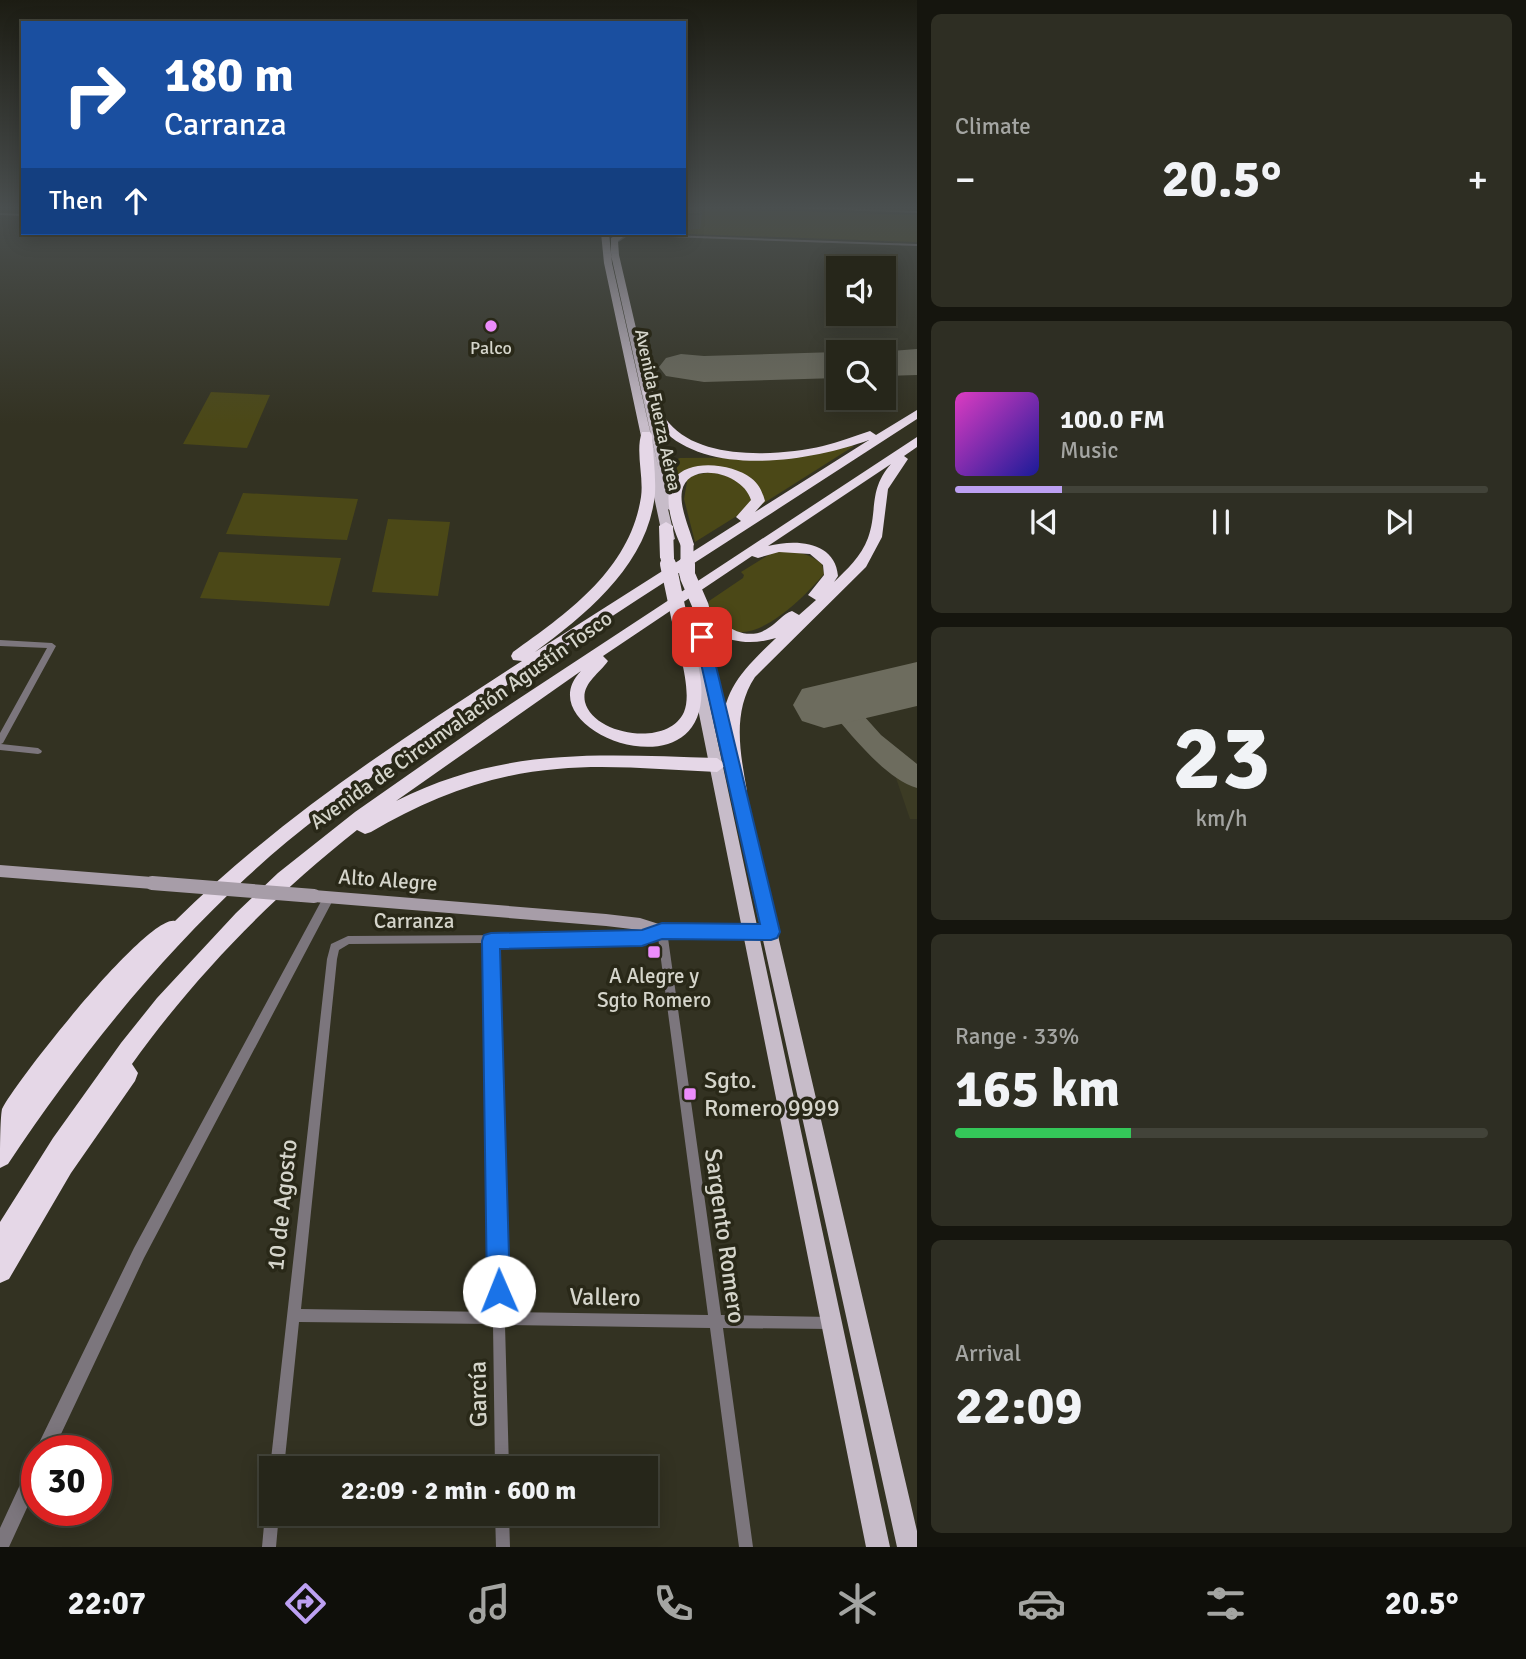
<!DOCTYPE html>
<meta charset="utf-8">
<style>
body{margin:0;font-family:Signika,sans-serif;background:#2e2e23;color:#f1f3f6;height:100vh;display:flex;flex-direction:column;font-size:26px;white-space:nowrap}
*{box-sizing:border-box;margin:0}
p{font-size:23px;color:#a4a5a2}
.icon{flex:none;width:38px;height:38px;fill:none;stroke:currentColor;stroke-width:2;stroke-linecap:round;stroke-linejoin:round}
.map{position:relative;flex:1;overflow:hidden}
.details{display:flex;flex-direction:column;gap:14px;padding:14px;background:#15150e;width:609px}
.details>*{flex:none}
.hud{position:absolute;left:21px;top:21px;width:665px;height:214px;border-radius:0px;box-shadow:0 4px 18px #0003,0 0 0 2px #424339;background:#1a4fa0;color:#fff;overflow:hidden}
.buttons{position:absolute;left:826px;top:256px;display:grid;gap:14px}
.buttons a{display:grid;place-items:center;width:70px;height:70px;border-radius:0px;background:#26261a;box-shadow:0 4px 18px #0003,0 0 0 2px #424339;font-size:35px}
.speed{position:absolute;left:21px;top:1435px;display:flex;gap:14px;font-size:35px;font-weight:700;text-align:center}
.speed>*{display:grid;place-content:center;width:91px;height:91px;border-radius:50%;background:#26261a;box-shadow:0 4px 18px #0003,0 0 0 2px #424339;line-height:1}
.speed .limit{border:10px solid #d22;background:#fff;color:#111}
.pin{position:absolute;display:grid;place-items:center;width:60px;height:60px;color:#fff;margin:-30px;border-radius:14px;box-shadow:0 4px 10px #0006}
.me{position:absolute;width:77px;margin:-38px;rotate:359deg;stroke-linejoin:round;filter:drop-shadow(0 0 5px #0008)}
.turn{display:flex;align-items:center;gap:24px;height:147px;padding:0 28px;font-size:32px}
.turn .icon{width:91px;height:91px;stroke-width:2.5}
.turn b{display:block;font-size:49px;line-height:60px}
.then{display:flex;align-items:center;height:66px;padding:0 28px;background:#0003;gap:14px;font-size:26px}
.big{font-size:52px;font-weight:800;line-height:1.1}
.details .tile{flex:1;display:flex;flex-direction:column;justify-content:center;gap:10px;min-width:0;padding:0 24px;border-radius:10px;background:#2e2e23}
.details .dial{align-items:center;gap:0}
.dial b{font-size:91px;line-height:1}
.song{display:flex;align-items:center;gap:21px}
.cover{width:84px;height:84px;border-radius:10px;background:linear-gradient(135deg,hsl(310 70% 55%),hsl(240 70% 35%))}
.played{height:7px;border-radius:4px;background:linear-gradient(90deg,#bca0f2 20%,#424339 20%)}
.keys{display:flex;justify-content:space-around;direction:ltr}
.heat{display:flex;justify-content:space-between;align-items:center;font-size:38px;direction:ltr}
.charge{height:10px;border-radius:5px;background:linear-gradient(90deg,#34c759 33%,#424339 0)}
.trip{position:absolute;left:259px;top:1456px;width:399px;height:70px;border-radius:0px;background:#26261a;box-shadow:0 4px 18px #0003,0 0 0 2px #424339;font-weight:800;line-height:70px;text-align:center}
.tabs{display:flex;height:112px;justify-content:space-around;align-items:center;background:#0f0f0a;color:#a4a5a2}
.tabs .icon{width:49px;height:49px}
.tabs .current{color:#bca0f2}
.tabs b{font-size:32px;color:#f1f3f6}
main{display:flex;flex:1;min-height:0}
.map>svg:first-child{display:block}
.built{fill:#3c3b24}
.green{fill:#4b4817}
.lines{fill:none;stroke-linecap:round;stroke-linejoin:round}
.taxiway{fill:#6d6c5e;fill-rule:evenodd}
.runway{fill:#6d6c5e;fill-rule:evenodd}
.minor{fill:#7c767d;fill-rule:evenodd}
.tertiary{fill:#7c767d;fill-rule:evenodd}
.secondary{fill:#a79da8;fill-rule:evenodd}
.primary{fill:#c7bcc9;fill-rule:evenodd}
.motorway{fill:#e5d7e7;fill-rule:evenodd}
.secondary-bridge{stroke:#a79da8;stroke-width:14}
.motorway-bridge-far1{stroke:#e5d7e7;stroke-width:13}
.motorway-bridge{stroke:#e5d7e7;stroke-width:16}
.wall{fill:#4d4c3d}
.building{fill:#595847;stroke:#3e3e32;stroke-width:2}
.route{fill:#1a73e8;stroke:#114b97;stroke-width:2}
.poi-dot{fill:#ec8cfb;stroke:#292818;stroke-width:2.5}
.labels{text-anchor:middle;stroke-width:7;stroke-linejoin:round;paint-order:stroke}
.far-poi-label{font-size:18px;fill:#d5d5cb;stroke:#292818}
.far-street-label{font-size:18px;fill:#d5d5cb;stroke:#292818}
.street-label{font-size:21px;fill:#d5d5cb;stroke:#292818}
.poi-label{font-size:21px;fill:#d5d5cb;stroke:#292818}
.near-poi-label{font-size:24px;fill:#d5d5cb;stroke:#292818;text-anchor:start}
.near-street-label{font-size:24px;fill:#d5d5cb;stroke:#292818}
</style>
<main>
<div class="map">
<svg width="917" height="1547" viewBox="0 0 917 1547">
<rect width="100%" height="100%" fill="#333222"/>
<path class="built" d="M895,775H917V819H910Z"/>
<path class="green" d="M684,208L917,215V242L660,233H684Z
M211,392L270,395L247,448L183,444Z
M851,446H854L761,505V491L751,480L716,467L677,478L674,477L671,462L680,458L798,457Z
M712,472L741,480L753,499L740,514L695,542L684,499L687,482L685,481L694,475Z
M243,493L358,499L347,540L226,534Z
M388,519L450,522L438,596L372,592Z
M775,551C795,552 806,551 822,564L824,574C805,596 758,645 727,629C720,625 714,615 708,608L709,601L743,578L744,575L741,572Z
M219,552L341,558L329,606L200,598Z"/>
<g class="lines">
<path class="taxiway" d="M837,693L846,696L881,735L917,764V788C884,778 851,734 828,708L825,702L828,696Z"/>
<path class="runway" d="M917,349V375L884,376V352H878Z
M838,352V378L704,382L666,376L659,367L666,358L681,354L704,356Z
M917,662V706L824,728L802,721L793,705L802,689Z"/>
<path class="minor" d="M767,207H817L917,211V213Z
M0,213L23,214V216L0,215Z
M530,233L605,234L607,235L605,236L532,234Z
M641,234L917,244V246L641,236L626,237L617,243L613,242L623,235Z
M0,640L52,643L56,646L3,743L1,744L38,748L42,751L41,753L38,754L0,750V733L47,648L0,646Z
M662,927L666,928L667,931L721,1315L831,1317L836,1318L837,1323L836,1328L831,1329L723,1328L753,1547H739L710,1328L505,1325L509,1468H495L493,1324L299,1322L284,1468H271V1471L270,1468L327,959L331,944L348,936L642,934ZM658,937L708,1315L505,1312L496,943L642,942ZM486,943L492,1312L301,1309L337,959L339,950L349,944Z
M271,1507V1514H279L276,1547H262L265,1514L267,1509Z
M495,1514H509L510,1547H496Z"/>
<path class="tertiary" d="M329,892L333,894L335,897L333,900L144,1258L53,1451H37V1454L36,1451L38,1445L134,1248L325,894Z
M37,1459V1486L9,1547H0V1528L31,1461Z"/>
<path class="secondary" d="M0,865L152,877L157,879L159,883L157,887L152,889L0,877Z
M314,890L606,914L640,918L662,925L771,926L776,928L778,932L776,936L771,938L662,937L640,930L606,926L314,902L309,900L307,896L309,892Z"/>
<path class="primary" d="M601,233H609L612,263L660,475L611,255V238L619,233H628L618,241L619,255L678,509L673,512L668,509L675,539L669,542L663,539L604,263Z
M696,606L702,610L734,747L727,752L720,747L690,610Z
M695,660L701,664L890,1547H866L689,664Z
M734,772L739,773L741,777L917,1531V1547H897L727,777L729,773Z"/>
<path class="motorway" d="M644,389H652C658,400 660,413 669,423C701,461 779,456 823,446C839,442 854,436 870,431L876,435L917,410V419C782,507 646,593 512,682C421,743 328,802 248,876C155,962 78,1059 8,1164L0,1168C0,1154 0,1119 2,1109C17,1079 148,914 175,921C279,818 400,740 522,661L513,660L511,656L513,652C569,612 630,569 641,497C644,477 635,451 642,432H650L652,435C653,454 656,475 655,494C648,564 588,613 535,652L741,521L736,517L751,500C743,472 688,460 682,491C679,507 690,529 694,545L687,549L682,548C674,532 661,496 674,479C689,458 733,464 751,478C759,484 762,491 765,501L755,512L869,440C812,461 709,478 662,429C651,419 647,405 642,391Z
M917,437V447L904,456L908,459L888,489L882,537L866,567L755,677C732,712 740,752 747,791L744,796H732L725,766L717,772C664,770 610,764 557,769C490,774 429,798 371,832L365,834L357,830C272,897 195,976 132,1064L138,1073L135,1081L71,1173L9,1279L0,1283V1222L53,1138L121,1043L157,998L236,913L278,873L355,812L488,719ZM891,464C868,490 878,510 868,538C861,557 847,569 834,582L838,576C835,541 796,539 768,546ZM779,552L810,554L823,565L824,575L808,595L816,600L799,615L792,611C783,614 778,622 770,627C746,645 718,624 706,604H696L694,607C709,640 743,648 776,638C731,681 716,699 725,764L717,758C600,755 505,746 396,801L581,671C521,733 726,806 699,669C695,653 693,632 685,617H675L672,621C677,644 693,691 684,712C668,748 593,735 585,702C581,684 599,674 608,661L603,656L752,556L758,558Z
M666,522L673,526L674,558L667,562L660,558L659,526Z"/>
<path class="secondary-bridge" d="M152,883L314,896"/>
<path class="motorway-bridge-far1" d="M687,545V566
M667,558L669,566"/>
<path class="motorway-bridge" d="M668,564L680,621
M687,564V573
M688,577L701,607"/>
</g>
<path class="wall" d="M684,207L702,214L700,229L684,230Z"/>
<path class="building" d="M684,207H699L702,214H684Z"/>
<linearGradient id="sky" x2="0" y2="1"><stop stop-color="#1c1c13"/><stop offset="0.49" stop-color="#4a4f4f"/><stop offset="1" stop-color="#4a4f4f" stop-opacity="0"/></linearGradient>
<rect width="917" height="424" fill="url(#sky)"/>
<path class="route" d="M702,632L709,637L780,932L777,938L771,940L662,939L642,946L500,949L510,1291L507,1299L499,1303L490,1299L487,1291L482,941L484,935L491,933L642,930L662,923L760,924L695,637Z"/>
<g class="poi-dot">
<circle cx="491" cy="326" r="7"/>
<rect x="647" y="945" width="14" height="14" rx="3.5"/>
<rect x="683" y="1087" width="14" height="14" rx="3.5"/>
</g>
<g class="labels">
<g class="far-poi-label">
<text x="491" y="354">Palco</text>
</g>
<g class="far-street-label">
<text transform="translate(658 410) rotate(78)" y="6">Avenida Fuerza Aérea</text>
</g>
<g class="street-label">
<text transform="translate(461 720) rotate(-35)" y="7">Avenida de Circunvalación Agustín Tosco</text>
<text transform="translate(388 880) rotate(4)" y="7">Alto Alegre</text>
<text x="414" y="928">Carranza</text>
</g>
<g class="poi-label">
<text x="654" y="983">A Alegre y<tspan x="654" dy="24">Sgto Romero</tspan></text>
</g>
<g class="near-poi-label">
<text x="704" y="1088">Sgto.<tspan x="704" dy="28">Romero 9999</tspan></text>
</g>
<g class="near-street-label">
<text transform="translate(282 1205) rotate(-84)" y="8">10 de Agosto</text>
<text transform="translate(725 1236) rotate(82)" y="8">Sargento Romero</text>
<text transform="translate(605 1297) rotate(1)" y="8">Vallero</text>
<text transform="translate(478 1394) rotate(-91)" y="8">García</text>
</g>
</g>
</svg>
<div class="buttons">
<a><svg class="icon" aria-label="sound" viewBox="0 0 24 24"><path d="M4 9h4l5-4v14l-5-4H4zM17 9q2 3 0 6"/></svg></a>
<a><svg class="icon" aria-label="search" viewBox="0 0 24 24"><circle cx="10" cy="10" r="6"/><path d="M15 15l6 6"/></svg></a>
</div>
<div class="speed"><div class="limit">30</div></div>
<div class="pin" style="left:702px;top:637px;background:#d93025"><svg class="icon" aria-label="arrive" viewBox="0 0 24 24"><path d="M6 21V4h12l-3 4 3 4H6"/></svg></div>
<svg class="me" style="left:499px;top:1291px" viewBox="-20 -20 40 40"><circle r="19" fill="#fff"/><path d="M0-13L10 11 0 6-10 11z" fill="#1a73e8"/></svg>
<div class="trip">22:09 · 2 min · 600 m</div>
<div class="hud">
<div class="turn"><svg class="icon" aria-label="right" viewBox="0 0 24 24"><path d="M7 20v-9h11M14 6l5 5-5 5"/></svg><div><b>180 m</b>Carranza</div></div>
<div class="then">Then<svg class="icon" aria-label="ahead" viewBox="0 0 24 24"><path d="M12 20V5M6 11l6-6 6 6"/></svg></div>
</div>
</div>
<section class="details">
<div class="tile"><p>Climate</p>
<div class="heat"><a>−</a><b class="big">20.5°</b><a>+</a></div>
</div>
<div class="tile">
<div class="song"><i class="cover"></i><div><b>100.0 FM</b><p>Music</p></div></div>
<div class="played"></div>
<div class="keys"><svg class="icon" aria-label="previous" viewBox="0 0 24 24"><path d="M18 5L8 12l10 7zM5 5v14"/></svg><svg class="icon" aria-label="pause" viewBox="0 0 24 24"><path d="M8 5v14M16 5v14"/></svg><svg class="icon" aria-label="next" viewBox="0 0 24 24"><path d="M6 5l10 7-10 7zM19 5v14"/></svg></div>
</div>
<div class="tile dial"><b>23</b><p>km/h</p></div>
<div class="tile"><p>Range · 33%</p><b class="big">165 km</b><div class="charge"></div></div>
<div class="tile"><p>Arrival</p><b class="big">22:09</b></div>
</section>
</main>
<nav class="tabs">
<b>22:07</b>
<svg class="icon current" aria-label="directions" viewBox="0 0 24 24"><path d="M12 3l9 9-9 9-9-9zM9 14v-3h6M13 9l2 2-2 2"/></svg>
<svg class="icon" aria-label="music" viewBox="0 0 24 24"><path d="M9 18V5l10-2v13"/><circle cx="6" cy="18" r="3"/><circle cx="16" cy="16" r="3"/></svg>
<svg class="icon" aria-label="phone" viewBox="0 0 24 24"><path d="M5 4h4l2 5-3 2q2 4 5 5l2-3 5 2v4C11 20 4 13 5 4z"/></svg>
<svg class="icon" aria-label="climate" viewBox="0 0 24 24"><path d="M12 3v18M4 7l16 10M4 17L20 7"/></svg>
<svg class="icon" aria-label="car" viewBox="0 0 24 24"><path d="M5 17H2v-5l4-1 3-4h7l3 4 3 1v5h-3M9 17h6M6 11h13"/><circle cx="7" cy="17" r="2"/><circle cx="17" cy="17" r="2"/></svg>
<svg class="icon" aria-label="filters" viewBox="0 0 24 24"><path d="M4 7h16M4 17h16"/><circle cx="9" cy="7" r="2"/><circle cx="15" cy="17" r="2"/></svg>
<b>20.5°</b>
</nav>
